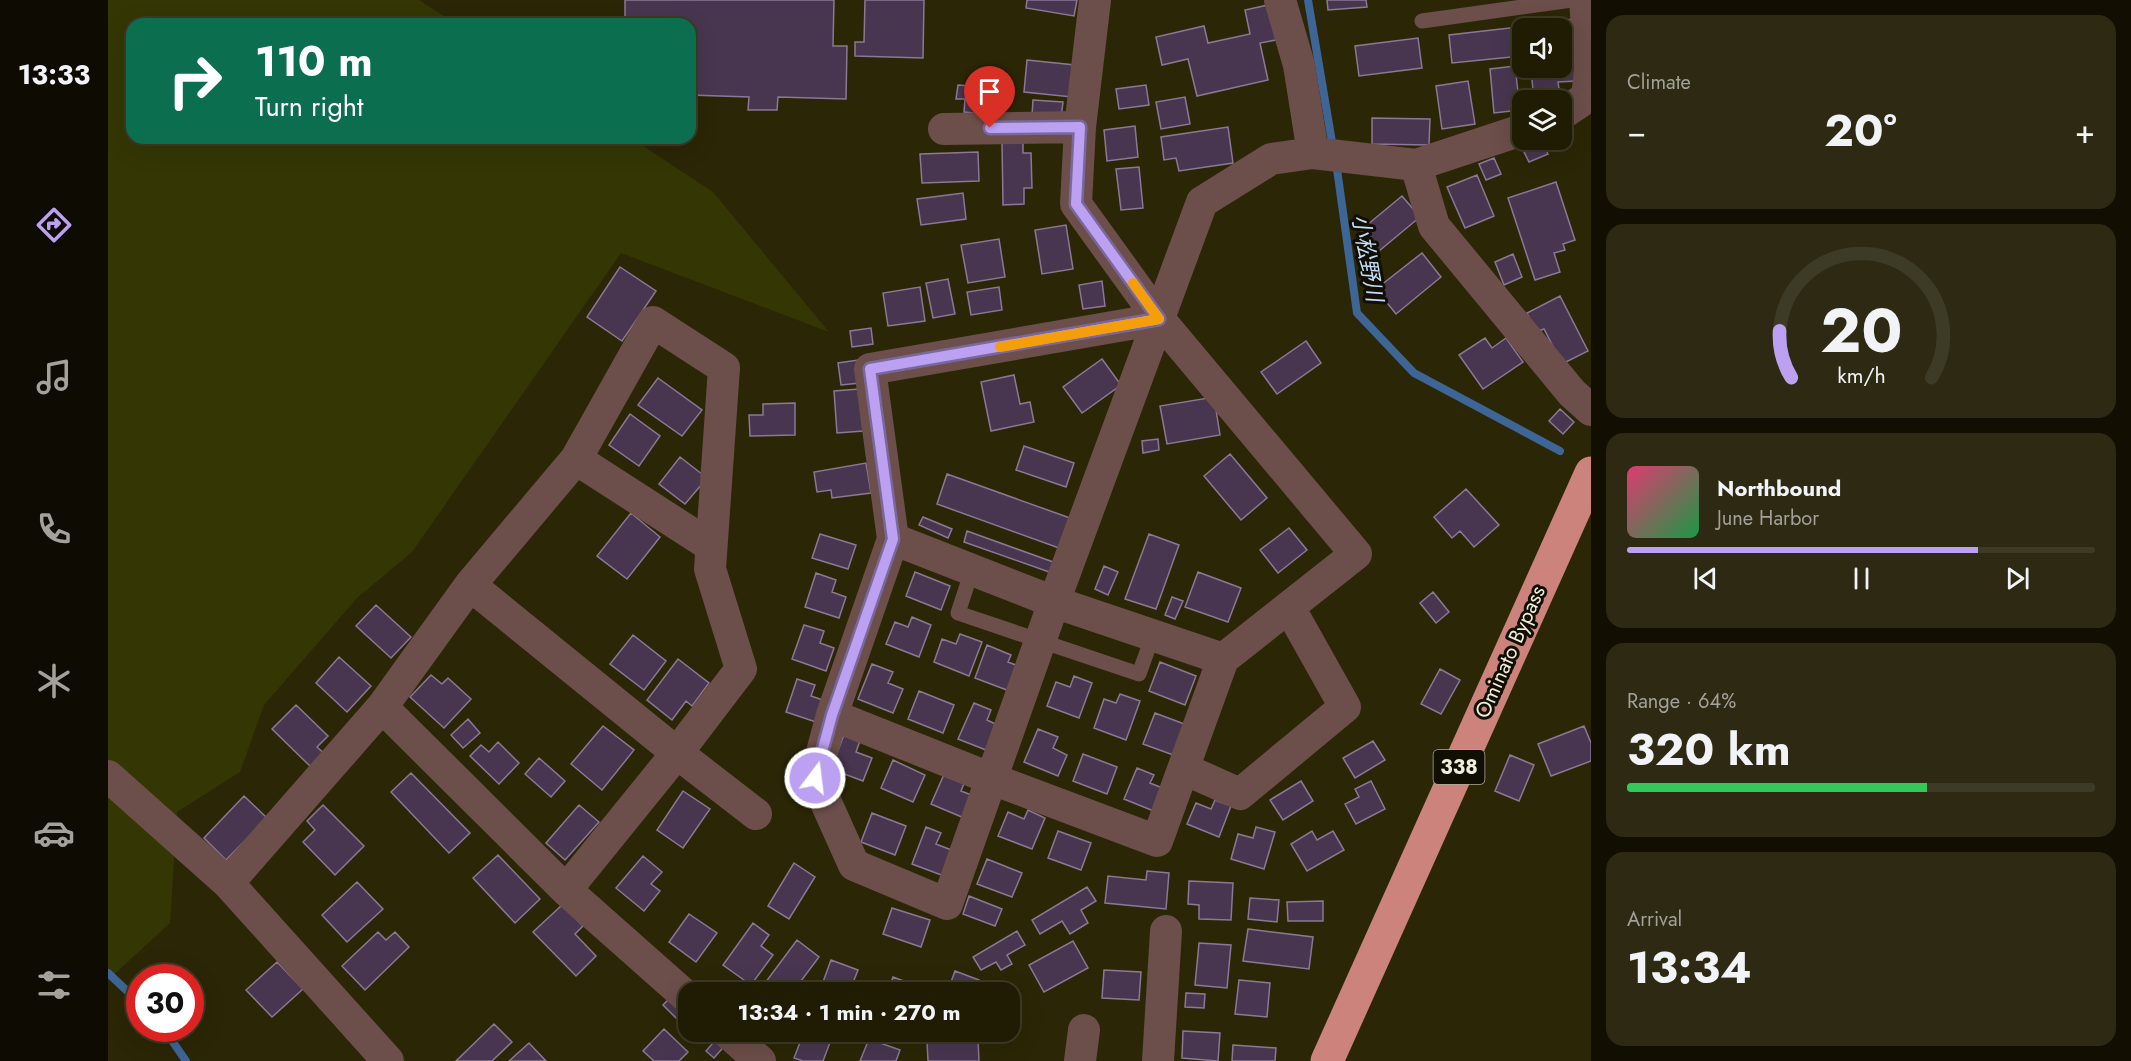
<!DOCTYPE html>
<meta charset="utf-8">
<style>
body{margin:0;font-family:Jost,"Noto Sans JP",sans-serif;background:#2d2913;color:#f1f3f6;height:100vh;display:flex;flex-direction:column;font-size:22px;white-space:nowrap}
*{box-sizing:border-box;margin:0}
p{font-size:20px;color:#a2a19a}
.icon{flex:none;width:33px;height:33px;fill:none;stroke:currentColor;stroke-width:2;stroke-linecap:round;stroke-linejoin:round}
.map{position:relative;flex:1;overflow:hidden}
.details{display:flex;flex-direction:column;gap:15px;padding:15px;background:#120f02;width:540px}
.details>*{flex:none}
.banner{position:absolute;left:18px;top:18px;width:570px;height:126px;border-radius:18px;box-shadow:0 6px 24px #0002,0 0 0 2px #3d3a26;background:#0b6e4f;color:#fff;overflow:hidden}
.tools{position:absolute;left:1404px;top:18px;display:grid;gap:12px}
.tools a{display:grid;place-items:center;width:60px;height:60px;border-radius:12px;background:#201c04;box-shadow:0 6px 24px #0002,0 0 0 2px #3d3a26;font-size:30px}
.speed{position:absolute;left:18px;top:964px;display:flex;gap:12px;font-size:30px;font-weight:700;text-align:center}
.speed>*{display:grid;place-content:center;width:78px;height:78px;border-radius:50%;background:#201c04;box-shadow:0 6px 24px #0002,0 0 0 2px #3d3a26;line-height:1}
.speed .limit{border:9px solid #d22;background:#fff;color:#111}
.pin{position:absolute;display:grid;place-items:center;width:51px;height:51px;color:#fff;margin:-62px -26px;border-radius:50% 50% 50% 0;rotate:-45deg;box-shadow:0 0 6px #0007}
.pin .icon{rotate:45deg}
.me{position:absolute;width:66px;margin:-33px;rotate:15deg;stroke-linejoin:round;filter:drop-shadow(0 0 4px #0008)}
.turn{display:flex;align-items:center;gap:21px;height:126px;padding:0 30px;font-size:27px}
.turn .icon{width:78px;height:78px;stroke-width:2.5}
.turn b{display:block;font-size:42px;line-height:51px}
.big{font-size:45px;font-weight:700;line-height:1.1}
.details .tile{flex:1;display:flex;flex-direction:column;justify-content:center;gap:9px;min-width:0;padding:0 21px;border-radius:18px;background:#2d2913}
.details .dial{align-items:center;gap:0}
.dial svg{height:156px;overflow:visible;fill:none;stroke:#3d3a26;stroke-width:7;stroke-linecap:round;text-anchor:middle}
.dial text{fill:#f1f3f6;stroke:none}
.song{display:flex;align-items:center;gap:18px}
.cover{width:72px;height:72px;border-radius:9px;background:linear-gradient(135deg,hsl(340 70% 55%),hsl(140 70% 35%))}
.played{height:6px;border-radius:3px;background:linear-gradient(90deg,#bca0f2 75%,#3d3a26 75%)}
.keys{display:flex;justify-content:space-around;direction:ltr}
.heat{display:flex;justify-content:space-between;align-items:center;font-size:33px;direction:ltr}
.charge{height:9px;border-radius:4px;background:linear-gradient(90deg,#34c759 64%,#3d3a26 0)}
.trip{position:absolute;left:570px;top:982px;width:342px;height:60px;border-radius:18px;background:#201c04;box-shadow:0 6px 24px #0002,0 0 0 2px #3d3a26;font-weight:700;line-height:60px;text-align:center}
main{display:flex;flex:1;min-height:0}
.dock{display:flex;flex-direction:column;width:108px;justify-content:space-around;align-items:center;background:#0d0b02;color:#a2a19a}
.dock .icon{width:42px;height:42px}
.dock .on{color:#bca0f2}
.dock b{font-size:27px;color:#f1f3f6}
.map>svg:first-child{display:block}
.green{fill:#343704}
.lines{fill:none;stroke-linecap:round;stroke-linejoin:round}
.stream{stroke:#3d6596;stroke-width:8}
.building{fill:#483650;stroke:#8b7895;stroke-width:1.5}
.lane{stroke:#6c4e4a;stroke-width:15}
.street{stroke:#6c4e4a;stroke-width:32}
.highway{stroke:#cc837c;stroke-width:33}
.route-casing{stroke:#7a689d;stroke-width:15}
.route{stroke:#bca0f2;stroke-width:10}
.slow{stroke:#f59e0b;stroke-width:10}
.labels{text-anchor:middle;stroke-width:6;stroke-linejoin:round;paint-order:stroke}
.shield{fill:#110f03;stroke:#adaa9a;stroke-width:1.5}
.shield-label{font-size:20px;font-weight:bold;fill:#f0eddb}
.street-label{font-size:21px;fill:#f0eddb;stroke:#110f03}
.water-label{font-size:22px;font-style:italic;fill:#c5ddfb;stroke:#110f03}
</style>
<main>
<nav class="dock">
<b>13:33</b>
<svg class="icon on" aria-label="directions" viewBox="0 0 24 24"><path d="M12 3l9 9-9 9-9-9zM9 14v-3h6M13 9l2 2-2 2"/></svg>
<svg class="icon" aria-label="music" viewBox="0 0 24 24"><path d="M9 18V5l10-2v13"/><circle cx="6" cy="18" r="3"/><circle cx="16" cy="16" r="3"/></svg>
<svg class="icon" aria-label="phone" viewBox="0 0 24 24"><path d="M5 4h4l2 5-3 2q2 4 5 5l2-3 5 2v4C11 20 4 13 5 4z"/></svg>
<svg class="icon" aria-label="climate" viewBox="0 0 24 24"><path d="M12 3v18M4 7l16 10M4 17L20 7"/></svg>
<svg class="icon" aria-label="car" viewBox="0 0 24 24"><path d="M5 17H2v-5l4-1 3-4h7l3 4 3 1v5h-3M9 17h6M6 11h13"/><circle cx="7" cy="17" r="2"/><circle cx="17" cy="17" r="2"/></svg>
<svg class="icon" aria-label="filters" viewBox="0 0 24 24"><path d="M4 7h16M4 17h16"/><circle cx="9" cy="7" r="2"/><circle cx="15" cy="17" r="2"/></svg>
</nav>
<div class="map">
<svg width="1483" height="1061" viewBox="0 0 1483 1061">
<rect width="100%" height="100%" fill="#2b2605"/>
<path class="green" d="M0,0H311L348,24H24V138H523L605,192L721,332L513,253L304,552L249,598L156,705L132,772L69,812L62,923L0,980Z"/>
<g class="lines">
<path class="stream" d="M1200,0L1225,148
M1228,162L1249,313L1306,373L1452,451
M0,973L32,1003
M56,1029L78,1061"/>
</g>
<path class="building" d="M517,0H726L725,46H739L738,99L670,97L669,110H640L641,97L582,95V24H517Z
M757,0H816L815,58L747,56V42H756Z
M919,0H969L966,16L918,8Z
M1219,0H1258L1259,7L1220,10Z
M1160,5L1168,40L1152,43L1160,80L1089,96L1080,59L1054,65L1048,37L1096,26L1100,43L1142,34L1137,10Z
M1471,19L1469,81L1450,82L1451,89L1425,91L1423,68H1454V28H1421V22Z
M1410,27L1413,56L1344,63L1341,35Z
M1310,38L1314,68L1251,76L1247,46Z
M919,60L967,65L964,97L916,92Z
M1407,66L1412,110L1386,113L1382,69Z
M1360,81L1367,124L1334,129L1328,86Z
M850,85L900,89L899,103H892L891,116L856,112L857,99H848Z
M1038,85L1041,105L1011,109L1008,89Z
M1077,97L1082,124L1053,129L1048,102Z
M925,100L955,102L953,118L924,115Z
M1264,118L1322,119L1321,145L1264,144Z
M1027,126L1030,157L999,161L996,130Z
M1120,127L1125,163L1071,171L1068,158L1056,160L1053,137Z
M1428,140H1433L1440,154L1421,162L1413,146Z
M894,142H915V153H923L924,188H916V204L895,205Z
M870,152L871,181L814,183L812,154Z
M1386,158L1393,174L1378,180L1371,164Z
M1031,167L1035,208L1013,210L1008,169Z
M1369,175L1386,216L1357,228L1339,187Z
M1448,182L1467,240L1455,244L1457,250L1446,253L1452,272L1427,280L1400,198Z
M855,193L858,219L813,225L809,199Z
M1294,196L1312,217L1271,251L1253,230Z
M958,225L965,269L934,274L927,230Z
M891,239L897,277L860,283L853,245Z
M1314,253L1333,277L1288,314L1268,289Z
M1405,254L1414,277L1396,285L1387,262Z
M512,267L548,291L514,341L479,317Z
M840,279L847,314L825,318L818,283Z
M994,281L997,306L975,309L971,285Z
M812,287L817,321L780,326L775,293Z
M891,287L894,310L863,315L859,292Z
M1452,296L1480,351L1454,364L1436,329L1428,332L1419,313Z
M763,328L765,344L744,347L742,331Z
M1377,338L1384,348L1398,338L1415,362L1375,389L1351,355Z
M1198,341L1213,363L1169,394L1153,372Z
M994,359L1013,385L974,413L955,387Z
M750,360L752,383L733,385L730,363Z
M906,375L912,404L922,402L926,422L883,431L873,382Z
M550,378L594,410L574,436L530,405Z
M751,389L755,431L729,433L726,391Z
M1106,397L1112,435L1059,444L1052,406Z
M687,403V435L642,436L641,415H655V404Z
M1452,409L1466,422L1455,434L1441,421Z
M522,414L552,436L531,466L501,445Z
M1050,439L1051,450L1035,453L1034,441Z
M916,446L966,463L958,487L908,470Z
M1122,454L1159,498L1133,520L1096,476Z
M572,457L599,478L577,504L551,484Z
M758,463L763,493L724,498L723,490L709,492L706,472Z
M839,474L962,518L951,548L829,504Z
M1358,489L1391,525L1366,547L1352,531L1344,538L1326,517Z
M523,513L552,537L519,579L489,556Z
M815,517L844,529L840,538L811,525Z
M1181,528L1199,550L1170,573L1152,550Z
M859,531L948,563L944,573L856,542Z
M712,534L748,545L740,569L704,558Z
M1041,534L1071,545L1048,609L1017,599Z
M996,566L1010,572L1000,595L987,589Z
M807,572L842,586L833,610L798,596Z
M1090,572L1133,588L1120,622L1077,607Z
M708,573L728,580L724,592L738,597L731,618L697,607Z
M1325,592L1341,612L1328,623L1312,603Z
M1064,597L1075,601L1067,619L1057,615Z
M268,605L303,637L283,658L248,626Z
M804,617L823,625L811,657L778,644L787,622L800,627Z
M696,625L716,631L712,643L726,648L718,671L684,659Z
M852,634L874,642L861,676L826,662L834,639L848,644Z
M525,635L558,661L536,690L502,664Z
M879,645L903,655L900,662L913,667L904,692L867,678Z
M231,657L263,686L239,712L208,683Z
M570,659L601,683L584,706L578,701L564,720L539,700Z
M1052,662L1088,676L1077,705L1041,691Z
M764,664L785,672L780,683L795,689L785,713L750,699Z
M1332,669L1352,680L1333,714L1313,704Z
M323,675L334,684L340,678L363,699L336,728L302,697Z
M966,676L984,683L971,718L939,706L948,682L962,687Z
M689,679L707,685L703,696L718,701L711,723L678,712Z
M811,691L846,705L835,733L800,719Z
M1012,694L1032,701L1018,740L986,728L996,699L1008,703Z
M866,703L883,710L879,720L894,727L883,752L850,739Z
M188,705L220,736L209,747L218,755L205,769L164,729Z
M1047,713L1079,725L1068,756L1035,744Z
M360,719L372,733L355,748L343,735Z
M495,726L526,750L494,790L463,764Z
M1476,726L1483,743V761L1443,776L1430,744Z
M930,729L950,737L945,748L959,755L950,776L916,762Z
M737,732L753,738L748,752L764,758L755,781L723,769Z
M1265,741L1277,760L1247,778L1235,758Z
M390,742L411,763L391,784L362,756L373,745L381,752Z
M975,754L1009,767L999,794L965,781Z
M1402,755L1426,765L1411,801L1387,791Z
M431,758L457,781L443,797L417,774Z
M785,760L817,775L805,802L773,788Z
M1029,768L1046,775L1042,783L1057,789L1048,812L1016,799Z
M837,772L857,781L853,791L866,796L856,818L823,804Z
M303,773L362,833L341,853L283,792Z
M1193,781L1205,801L1175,820L1162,800Z
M1263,781L1277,809L1248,824L1237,804L1251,797L1247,789Z
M575,791L602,809L575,848L549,830Z
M136,796L159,818L118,860L96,838Z
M1107,800L1123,806L1111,837L1079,824L1088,803L1103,809Z
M215,805L256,846L227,875L195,842L207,830L199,821Z
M471,805L491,822L457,860L438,843Z
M920,810L937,818L924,849L890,836L900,812L916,819Z
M764,813L798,826L787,855L753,842Z
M818,827L833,833L828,844L846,851L836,876L804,864Z
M1148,827L1167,832L1156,869L1123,859L1130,834L1145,838Z
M950,831L983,843L973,870L940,858Z
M1204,831L1209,840L1225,831L1236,850L1199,871L1183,844Z
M390,855L432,899L407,923L365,878Z
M535,856L554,872L543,884L552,891L536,911L508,888Z
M879,859L914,873L904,897L869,884Z
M686,863L707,877L681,919L660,906Z
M1039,871L1061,873L1058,909L997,903L1000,876L1038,880Z
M1081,881L1125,883L1123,920L1091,919V905L1080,904Z
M249,882L275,909L239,942L214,915Z
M979,887L988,901L973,910L980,923L962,934L954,921L932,934L924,920Z
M861,896L894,909L887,926L855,914Z
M1142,898L1171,900L1169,922L1140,919Z
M1215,901V921H1180L1179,902Z
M454,905L475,926L467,934L488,956L468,976L425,932Z
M784,908L822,920L813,947L775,934Z
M581,914L609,933L588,962L561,942Z
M645,923L661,935L653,946L665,955L643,985L615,965Z
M1140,929L1205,937L1201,969L1135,961Z
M909,931L917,945L899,955L904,964L893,970L888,962L873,970L865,957Z
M270,932L278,940L287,932L301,947L257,990L234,966Z
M689,940L711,957L684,993H671L657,983Z
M965,941L980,968L936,992L921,965Z
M1091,943L1123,945L1119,988L1087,985Z
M723,960L750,970L741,993H711Z
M169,962L195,989L164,1017L138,990Z
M996,970L1033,972L1031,1000L994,998Z
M847,971L871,980L867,993H839Z
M785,977L817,989L815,993H779Z
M1131,980L1162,983L1159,1017L1127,1014Z
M1078,993L1097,994L1096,1008L1077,1007Z
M563,997L578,1012L570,1020L555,1005Z
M386,1024L404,1042L384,1061H348Z
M556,1029L580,1052L571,1061H546L535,1051Z
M1075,1031L1112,1033L1110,1061L1074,1058Z
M696,1032H726L715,1061H695L686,1058Z
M767,1032H800L795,1043Z
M611,1036L619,1043L606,1058L598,1051Z
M761,1039L792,1050L788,1061H752Z
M870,1040L871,1061H820L819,1042Z
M421,1043L438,1061H401Z
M1125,1045L1168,1048L1167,1061H1124Z"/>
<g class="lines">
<path class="lane" d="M1314,21L1464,0
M864,570L850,613L1031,674L1045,635"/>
<path class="street" d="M1172,0L1191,65L1205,153
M1454,114L1479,97L1482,71L1477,0
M836,129L972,127
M1308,165L1326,226L1464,393L1483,410
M1051,319L762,369L785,539L724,715L707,778L746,865L839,904L946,602L1094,202L1163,159L1205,153L1308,165L1414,130
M468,459L603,546
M785,539L946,602L1115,659
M362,585L569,753L648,814
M274,707L362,585L468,459L545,322L616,368L602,569L633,669L569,753L458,890
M724,715L884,779L1049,841L1115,659L1248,554L1051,319L968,204L972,127L987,0
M1076,769L1132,794L1237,707L1181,607
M0,776L120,883L280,1061
M120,883L274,707L458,890L580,998
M619,1032L652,1061
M972,1061L976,1030
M1050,1061L1058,931"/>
<path class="highway" d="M1219,1061L1483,473"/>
</g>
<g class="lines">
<g class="route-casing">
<path id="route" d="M707,778L724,715L785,539L762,369L1051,319L968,204L972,127L882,128"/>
</g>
<use href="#route" class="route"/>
<path class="slow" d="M892,347L1051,319L1025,283"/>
</g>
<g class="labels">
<rect class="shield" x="1325.5" y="750" width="51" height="34" rx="4.5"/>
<g class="shield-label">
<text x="1351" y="774">338</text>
</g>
<g class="street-label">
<text transform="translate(1402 652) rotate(-66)" y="7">Ominato Bypass</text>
</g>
<g class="water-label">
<text transform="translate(1260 258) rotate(80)" y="8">小松野川</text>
</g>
</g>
</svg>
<div class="tools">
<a><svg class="icon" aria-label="sound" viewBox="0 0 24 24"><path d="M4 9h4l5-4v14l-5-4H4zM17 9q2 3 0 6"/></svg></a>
<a><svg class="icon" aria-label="layers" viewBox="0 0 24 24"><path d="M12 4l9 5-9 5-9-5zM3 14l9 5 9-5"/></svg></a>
</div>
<div class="speed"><div class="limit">30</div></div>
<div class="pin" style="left:882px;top:128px;background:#d93025"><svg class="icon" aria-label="arrive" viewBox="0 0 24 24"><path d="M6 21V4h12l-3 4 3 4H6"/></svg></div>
<svg class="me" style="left:707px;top:778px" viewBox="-20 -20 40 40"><circle r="17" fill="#bca0f2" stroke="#fff" stroke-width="3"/><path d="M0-11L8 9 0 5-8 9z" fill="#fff"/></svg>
<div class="trip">13:34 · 1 min · 270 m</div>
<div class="banner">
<div class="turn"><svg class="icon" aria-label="right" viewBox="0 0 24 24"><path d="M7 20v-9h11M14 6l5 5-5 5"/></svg><div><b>110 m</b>Turn right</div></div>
</div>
</div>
<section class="details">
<div class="tile"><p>Climate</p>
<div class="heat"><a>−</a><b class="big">20°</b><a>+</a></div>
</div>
<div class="tile dial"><svg viewBox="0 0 100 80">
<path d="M14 69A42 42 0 1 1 86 69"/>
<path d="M14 69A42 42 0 0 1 8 45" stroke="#bca0f2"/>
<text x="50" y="56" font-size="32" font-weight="700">20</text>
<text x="50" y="72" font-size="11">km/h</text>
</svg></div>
<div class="tile">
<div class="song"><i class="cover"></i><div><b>Northbound</b><p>June Harbor</p></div></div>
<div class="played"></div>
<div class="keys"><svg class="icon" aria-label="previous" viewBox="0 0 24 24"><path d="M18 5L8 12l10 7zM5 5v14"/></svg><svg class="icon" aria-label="pause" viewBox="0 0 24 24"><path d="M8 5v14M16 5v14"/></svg><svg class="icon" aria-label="next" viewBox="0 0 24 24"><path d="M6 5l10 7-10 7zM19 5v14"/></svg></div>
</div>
<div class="tile"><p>Range · 64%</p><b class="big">320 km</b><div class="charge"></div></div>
<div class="tile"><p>Arrival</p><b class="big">13:34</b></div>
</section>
</main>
